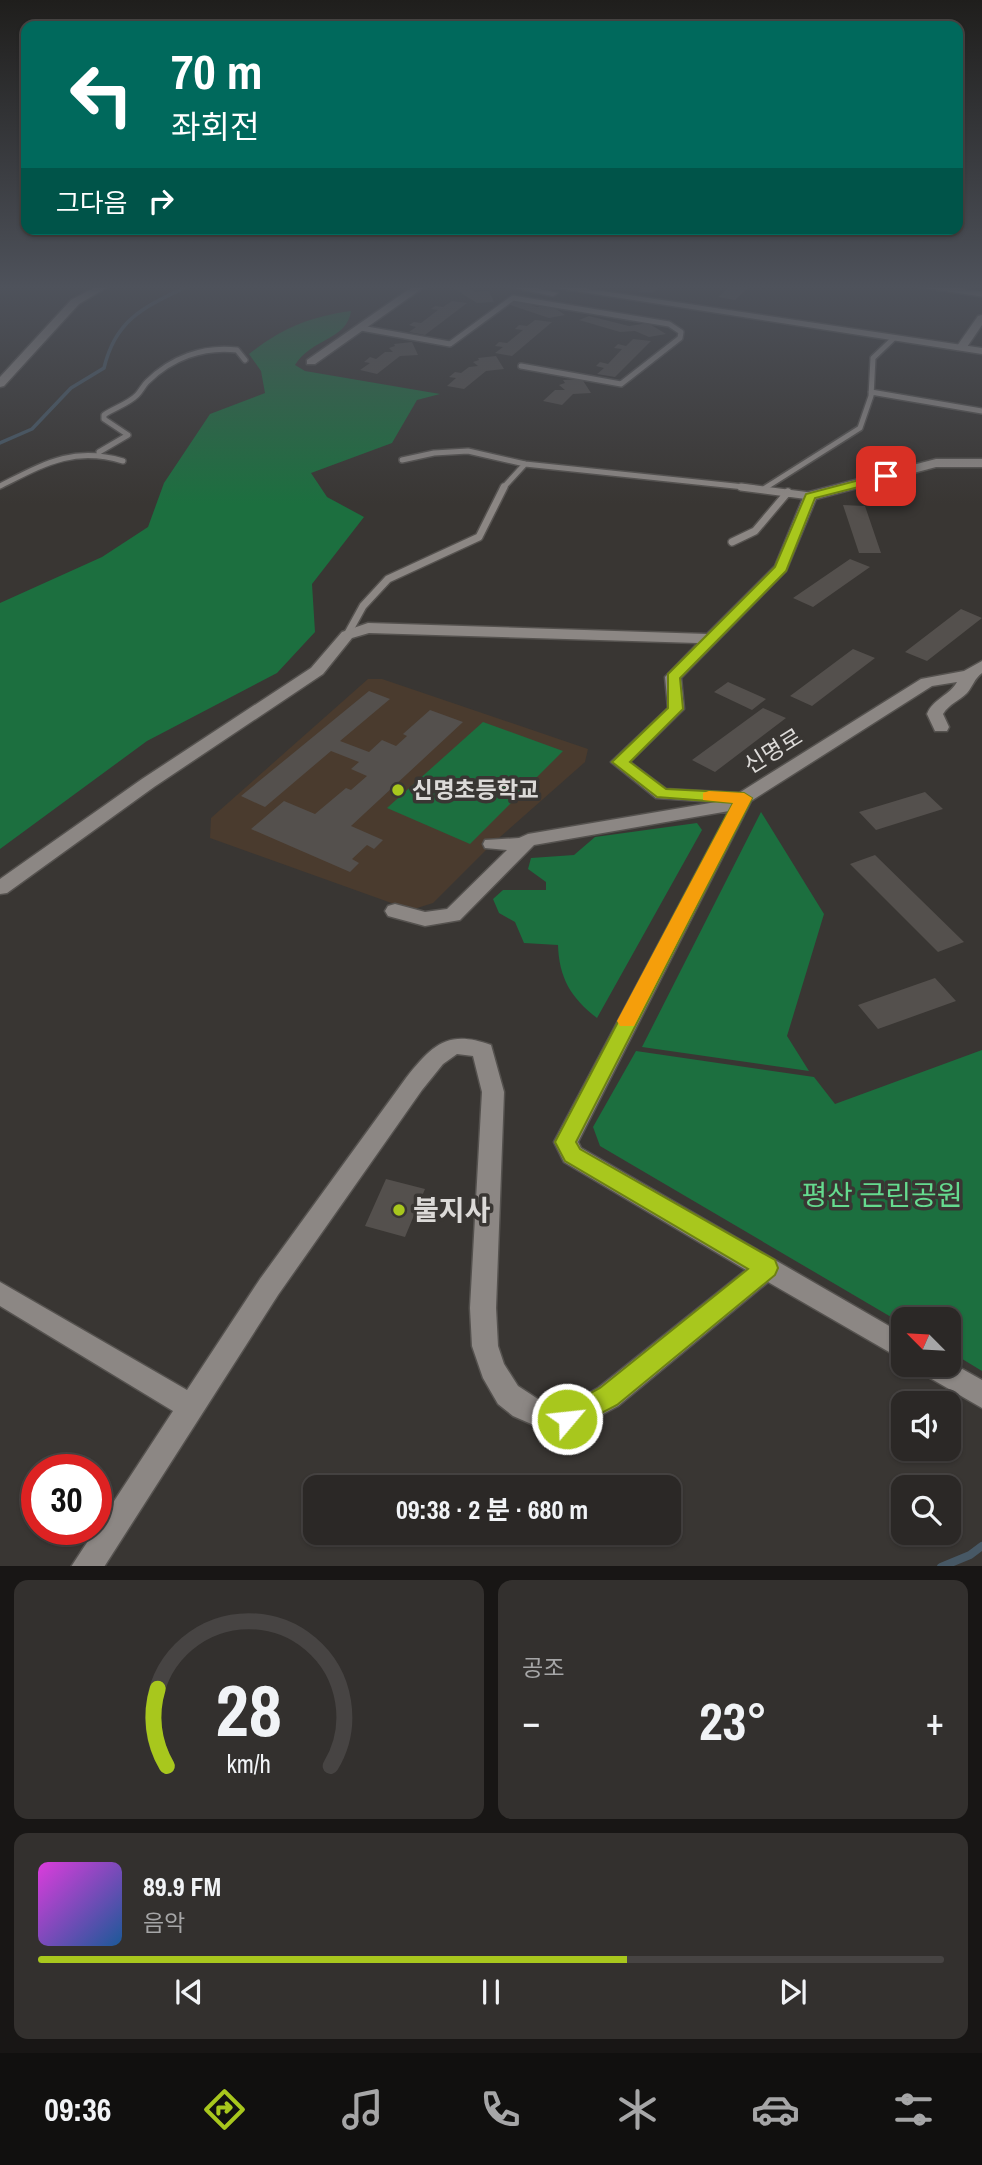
<!DOCTYPE html>
<html lang="ko">
<meta charset="utf-8">
<style>
body{margin:0;font-family:"Archivo Narrow","Noto Sans KR",sans-serif;background:#33302e;color:#f1f3f6;height:100vh;display:flex;flex-direction:column;font-size:26px;white-space:nowrap}
*{box-sizing:border-box;margin:0}
p{font-size:23px;color:#a6a6a7}
.icon{flex:none;width:38px;height:38px;fill:none;stroke:currentColor;stroke-width:2;stroke-linecap:round;stroke-linejoin:round}
.map{position:relative;height:1566px;overflow:hidden}
.panel{display:flex;flex-direction:column;gap:14px;padding:14px;background:#181615;flex:1}
.panel>*{flex:none}
.hud{position:absolute;left:21px;top:21px;width:942px;height:214px;border-radius:14px;box-shadow:0 2px 5px #0004,0 0 0 2px #474443;background:#00695c;color:#fff;overflow:hidden}
.needle{width:46px;rotate:294deg}
.tools{position:absolute;left:891px;top:1307px;display:grid;gap:14px}
.tools a{display:grid;place-items:center;width:70px;height:70px;border-radius:14px;background:#2b2826;box-shadow:0 2px 5px #0004,0 0 0 2px #474443;font-size:35px}
.speed{position:absolute;left:21px;top:1454px;display:flex;gap:14px;font-size:35px;font-weight:700;text-align:center}
.speed>*{display:grid;place-content:center;width:91px;height:91px;border-radius:50%;background:#2b2826;box-shadow:0 2px 5px #0004,0 0 0 2px #474443;line-height:1}
.speed .limit{border:10px solid #d22;background:#fff;color:#111}
.pin{position:absolute;display:grid;place-items:center;width:60px;height:60px;color:#fff;margin:-30px;border-radius:14px;box-shadow:0 4px 10px #0006}
.me{position:absolute;width:77px;margin:-38px;rotate:62deg;stroke-linejoin:round;filter:drop-shadow(0 0 5px #0008)}
.turn{display:flex;align-items:center;gap:24px;height:147px;padding:0 35px;font-size:32px}
.turn .icon{width:91px;height:91px;stroke-width:2.5}
.turn b{display:block;font-size:49px;line-height:60px}
.then{display:flex;align-items:center;height:66px;padding:0 35px;background:#0003;gap:14px;font-size:26px}
.big{font-size:52px;font-weight:700;line-height:1.1}
.panel .widget{flex:1;display:flex;flex-direction:column;justify-content:center;gap:10px;min-width:0;padding:0 24px;border-radius:14px;background:#33302e}
.panel .dial{align-items:center;gap:0}
.dial svg{height:182px;overflow:visible;fill:none;stroke:#474443;stroke-width:7;stroke-linecap:round;text-anchor:middle}
.dial text{fill:#f1f3f6;stroke:none}
.song{display:flex;align-items:center;gap:21px}
.cover{width:84px;height:84px;border-radius:10px;background:linear-gradient(135deg,hsl(300 70% 55%),hsl(210 70% 35%))}
.played{height:7px;border-radius:4px;background:linear-gradient(90deg,#a8c71d 65%,#474443 65%)}
.keys{display:flex;justify-content:space-around;direction:ltr}
.heat{display:flex;justify-content:space-between;align-items:center;font-size:38px;direction:ltr}
.panel .tiles{flex:1;display:grid;gap:14px;grid-template-columns:1fr 1fr}
.widget:last-child{grid-column:span 2}
.trip{position:absolute;left:303px;top:1475px;width:378px;height:70px;border-radius:14px;background:#2b2826;box-shadow:0 2px 5px #0004,0 0 0 2px #474443;font-weight:700;line-height:70px;text-align:center}
.tabs{display:flex;height:112px;justify-content:space-around;align-items:center;background:#11100f;color:#a6a6a7}
.tabs .icon{width:49px;height:49px}
.tabs .active{color:#a8c71d}
.tabs b{font-size:32px;color:#f1f3f6}
.map>svg:first-child{display:block}
.education{fill:#4a3b2e}
.green{fill:#1c6f3f}
.lines{fill:none;stroke-linecap:round;stroke-linejoin:round}
.stream-far1{stroke:#475865;stroke-width:3.5}
.stream{stroke:#475865;stroke-width:8}
.building{fill:#54504d}
.service-far1-casing{stroke:#55524f;stroke-width:8}
.service-casing{stroke:#55524f;stroke-width:10}
.minor-casing{stroke:#55524f;stroke-width:3}
.tertiary-casing{stroke:#55524f;stroke-width:3}
.secondary-casing{stroke:#55524f;stroke-width:3}
.service-far1{stroke:#8c8784;stroke-width:5}
.service{stroke:#8c8784;stroke-width:7}
.minor{fill:#8c8784;fill-rule:evenodd}
.tertiary{fill:#8c8784;fill-rule:evenodd}
.secondary{fill:#8c8784;fill-rule:evenodd}
.route{fill:#a8c71d;stroke:#6d8113;stroke-width:2}
.slow{fill:#f59e0b}
.poi-dot{fill:#a8c71d;stroke:#393633;stroke-width:2.5}
.labels{text-anchor:middle;stroke-width:7;stroke-linejoin:round;paint-order:stroke}
.street-label{font-size:23px;fill:#dcdad8;stroke:#393633}
.poi-label{font-size:23px;font-weight:bold;fill:#dcdad8;stroke:#393633;text-anchor:start}
.near-park-label{font-size:28px;fill:#65db8f;stroke:#393633}
.near-poi-label{font-size:28px;font-weight:bold;fill:#dcdad8;stroke:#393633;text-anchor:start}
</style>
<div class="map">
<svg width="982" height="1567" viewBox="0 0 982 1567">
<rect width="100%" height="100%" fill="#393633"/>
<path class="education" d="M368,679H382L588,749L585,762L492,844L433,903L411,910L210,838L211,818Z"/>
<path class="green" d="M351,311C347,340 312,338 295,365L305,371L440,394L417,400L392,443L311,473L327,497L364,517L312,584L315,632L277,673L147,741L0,849V603L102,557L148,527L164,483L210,414L265,393L261,371L249,354C282,328 309,317 351,311Z
M483,722L563,751L470,844L387,808Z
M761,812L824,914L787,1036L809,1071L642,1047Z
M697,823L702,830L597,1018C571,998 559,978 558,945L524,943L515,922L499,913L493,899L503,890H546V882L528,869L531,858L574,855L595,837Z
M982,1050V1371L949,1351L948,1320H903V1324L600,1146L593,1127L636,1051L814,1077L835,1104Z"/>
<g class="lines">
<path class="stream-far1" d="M0,443L32,429L71,388L104,368C116,317 147,306 190,285"/>
<path class="stream" d="M941,1567L970,1555L982,1546"/>
</g>
<path class="building" d="M465,285L475,292L489,291L494,302L477,303L450,286Z
M644,285H662L652,293L638,292Z
M731,285H751L735,300L718,297Z
M518,300L537,307L550,305L565,315L549,318L507,304Z
M452,301L467,303L425,335L409,332L416,327L409,325L414,322L421,323L438,310L431,309L435,306L443,307Z
M589,316L629,326L648,323L666,334L649,337L635,331L620,332L579,320Z
M535,320L552,322L512,356L495,353L503,347L495,346L499,342L507,343L523,330L515,329L519,325L527,326Z
M633,339L651,341L615,377L597,374L604,368L596,366L600,362L608,364L622,349L614,348L618,344L626,346Z
M412,342L418,355L400,356L377,374L360,370L370,363L364,362L370,357L376,359L385,352H393L389,348L395,346L394,344Z
M496,356L504,369L486,371L464,389L447,386L456,378L449,377L455,372L461,373L469,367L478,366L473,362L479,360L478,358Z
M582,379L591,393L573,394L562,405L543,401L555,390H565L559,385L565,383L563,380Z
M843,505L865,506L881,553H859Z
M850,559L870,567L813,607L793,598Z
M961,609L982,618L927,661L905,652Z
M853,649L875,658L812,706L790,696Z
M728,682L766,699L752,710L714,692Z
M369,691L390,699L340,741L369,752L382,740L396,746L407,736L403,734L430,710L463,722L351,826L383,840L374,849L367,845L352,859L359,863L350,872L251,829L284,801L315,814L346,788L351,790L367,776L351,769L359,762L331,751L265,807L241,796Z
M763,708L786,718L715,772L692,760Z
M925,792L943,809L876,830L859,812Z
M875,855L964,942L938,952L850,864Z
M935,978L956,1001L878,1029L858,1005Z
M386,1179L425,1189L405,1237L365,1226Z"/>
<g class="lines">
<g class="service-far1-casing">
<path id="service-far1" d="M922,285L982,294
M361,328L450,344L513,298L669,324L681,332L680,338L621,384L521,366
M871,392L982,411
M99,452L128,435L104,419V415C114,408 128,404 137,395C141,391 143,386 147,382C171,358 203,346 237,350L245,360
M402,460L434,453L468,451L525,464L754,488
M0,486C44,464 73,446 123,461
M503,488L525,464
M765,488L860,428L871,396L873,358L894,338"/>
</g>
<g class="service-casing">
<path id="service" d="M741,487L810,496
M732,542L755,531L788,492
M347,635L363,606L388,579L479,537L504,487"/>
</g>
<g class="minor-casing">
<path id="minor" d="M99,285H111L79,304L4,386L0,387V377L71,300Z
M415,285H427L315,364H307V360Z
M936,459H982V467H936L816,499L786,571L681,678L684,709L630,762L666,789L739,793L921,679L964,671L982,661V673C974,679 973,686 967,693C959,701 949,704 943,714L949,727L947,731H935L927,714C933,699 950,695 957,682L932,686L751,801L578,1142L581,1148L903,1334V1360L768,1282L618,1406L577,1428L567,1432L543,1429L513,1416L498,1404L483,1378L472,1346L470,1308L482,1092L473,1056L457,1054L443,1064L422,1090L278,1295L104,1567H71L173,1411L0,1306V1282L187,1390L260,1279L406,1078C432,1045 448,1029 491,1045L504,1092L496,1308L498,1346L504,1364L518,1386L544,1403L565,1406L598,1388L746,1270L564,1162L554,1142L729,811L534,845L460,920L425,926L388,916L385,911L388,906L395,904L425,912L447,909L507,850L485,848L483,844L485,840L519,838L528,834L716,802L656,798L611,762L668,708L665,677L698,643L369,633L352,638L323,674L154,787L7,893L0,894V879L142,779L311,668L342,632L368,623L707,634L775,566L805,493Z
M948,1361L982,1380V1408L923,1374L919,1365H948Z"/>
</g>
<g class="tertiary-casing">
<path id="tertiary" d="M982,315V325L965,350H957V346L978,316Z"/>
</g>
<g class="secondary-casing">
<path id="secondary" d="M500,285H523L558,293L553,296Z
M537,285H562L982,348V354Z"/>
</g>
<use href="#service-far1" class="service-far1"/>
<use href="#service" class="service"/>
<use href="#minor" class="minor"/>
<use href="#tertiary" class="tertiary"/>
<use href="#secondary" class="secondary"/>
</g>
<linearGradient id="sky" x2="0" y2="1"><stop stop-color="#1f1e1c"/><stop offset="0.57" stop-color="#4e525b"/><stop offset="1" stop-color="#4e525b" stop-opacity="0"/></linearGradient>
<rect width="982" height="504" fill="url(#sky)"/>
<path class="route" d="M886,473L890,474V479L815,498L786,571L680,678L683,709L630,762L666,789L744,793L752,798L576,1142L580,1149L775,1260L778,1268L775,1275L617,1405L567,1431L558,1428L555,1419L558,1411L600,1388L748,1269L565,1161L555,1142L733,803L657,797L612,762L668,708V674L775,567L806,494Z"/>
<path class="slow" d="M709,791L744,793L752,798L634,1026H620L617,1021L733,803L703,800V793Z"/>
<g class="poi-dot">
<circle cx="398" cy="790" r="7"/>
<circle cx="399" cy="1210" r="7"/>
</g>
<g class="labels">
<g class="street-label">
<text transform="translate(773 751) rotate(-32)" y="8">신명로</text>
</g>
<g class="poi-label">
<text x="412" y="798">신명초등학교</text>
</g>
<g class="near-park-label">
<text x="882" y="1205">평산 근린공원</text>
</g>
<g class="near-poi-label">
<text x="413" y="1220">불지사</text>
</g>
</g>
</svg>
<div class="tools">
<a><svg class="needle" viewBox="-14 -14 28 28"><path d="M0-13l5 13h-10z" fill="#e53935"/><path d="M0 13l5-13h-10z" fill="#a6a6a7"/></svg></a>
<a><svg class="icon" aria-label="sound" viewBox="0 0 24 24"><path d="M4 9h4l5-4v14l-5-4H4zM17 9q2 3 0 6"/></svg></a>
<a><svg class="icon" aria-label="search" viewBox="0 0 24 24"><circle cx="10" cy="10" r="6"/><path d="M15 15l6 6"/></svg></a>
</div>
<div class="speed"><div class="limit">30</div></div>
<div class="pin" style="left:886px;top:476px;background:#d93025"><svg class="icon" aria-label="arrive" viewBox="0 0 24 24"><path d="M6 21V4h12l-3 4 3 4H6"/></svg></div>
<svg class="me" style="left:567px;top:1419px" viewBox="-20 -20 40 40"><circle r="17" fill="#a8c71d" stroke="#fff" stroke-width="3"/><path d="M0-11L8 9 0 5-8 9z" fill="#fff"/></svg>
<div class="trip">09:38 · 2 분 · 680 m</div>
<div class="hud">
<div class="turn"><svg class="icon" aria-label="left" viewBox="0 0 24 24"><path d="M17 20v-9H6M10 6l-5 5 5 5"/></svg><div><b>70 m</b>좌회전</div></div>
<div class="then">그다음<svg class="icon" aria-label="right" viewBox="0 0 24 24"><path d="M7 20v-9h11M14 6l5 5-5 5"/></svg></div>
</div>
</div>
<section class="panel">
<div class="tiles">
<div class="widget dial"><svg viewBox="0 0 100 80">
<path d="M14 69A42 42 0 1 1 86 69"/>
<path d="M14 69A42 42 0 0 1 10 35" stroke="#a8c71d"/>
<text x="50" y="56" font-size="32" font-weight="700">28</text>
<text x="50" y="72" font-size="11">km/h</text>
</svg></div>
<div class="widget"><p>공조</p>
<div class="heat"><a>−</a><b class="big">23°</b><a>+</a></div>
</div>
<div class="widget">
<div class="song"><i class="cover"></i><div><b>89.9 FM</b><p>음악</p></div></div>
<div class="played"></div>
<div class="keys"><svg class="icon" aria-label="previous" viewBox="0 0 24 24"><path d="M18 5L8 12l10 7zM5 5v14"/></svg><svg class="icon" aria-label="pause" viewBox="0 0 24 24"><path d="M8 5v14M16 5v14"/></svg><svg class="icon" aria-label="next" viewBox="0 0 24 24"><path d="M6 5l10 7-10 7zM19 5v14"/></svg></div>
</div>
</div>
</section>
<nav class="tabs">
<b>09:36</b>
<svg class="icon active" aria-label="directions" viewBox="0 0 24 24"><path d="M12 3l9 9-9 9-9-9zM9 14v-3h6M13 9l2 2-2 2"/></svg>
<svg class="icon" aria-label="music" viewBox="0 0 24 24"><path d="M9 18V5l10-2v13"/><circle cx="6" cy="18" r="3"/><circle cx="16" cy="16" r="3"/></svg>
<svg class="icon" aria-label="phone" viewBox="0 0 24 24"><path d="M5 4h4l2 5-3 2q2 4 5 5l2-3 5 2v4C11 20 4 13 5 4z"/></svg>
<svg class="icon" aria-label="climate" viewBox="0 0 24 24"><path d="M12 3v18M4 7l16 10M4 17L20 7"/></svg>
<svg class="icon" aria-label="car" viewBox="0 0 24 24"><path d="M5 17H2v-5l4-1 3-4h7l3 4 3 1v5h-3M9 17h6M6 11h13"/><circle cx="7" cy="17" r="2"/><circle cx="17" cy="17" r="2"/></svg>
<svg class="icon" aria-label="filters" viewBox="0 0 24 24"><path d="M4 7h16M4 17h16"/><circle cx="9" cy="7" r="2"/><circle cx="15" cy="17" r="2"/></svg>
</nav>
